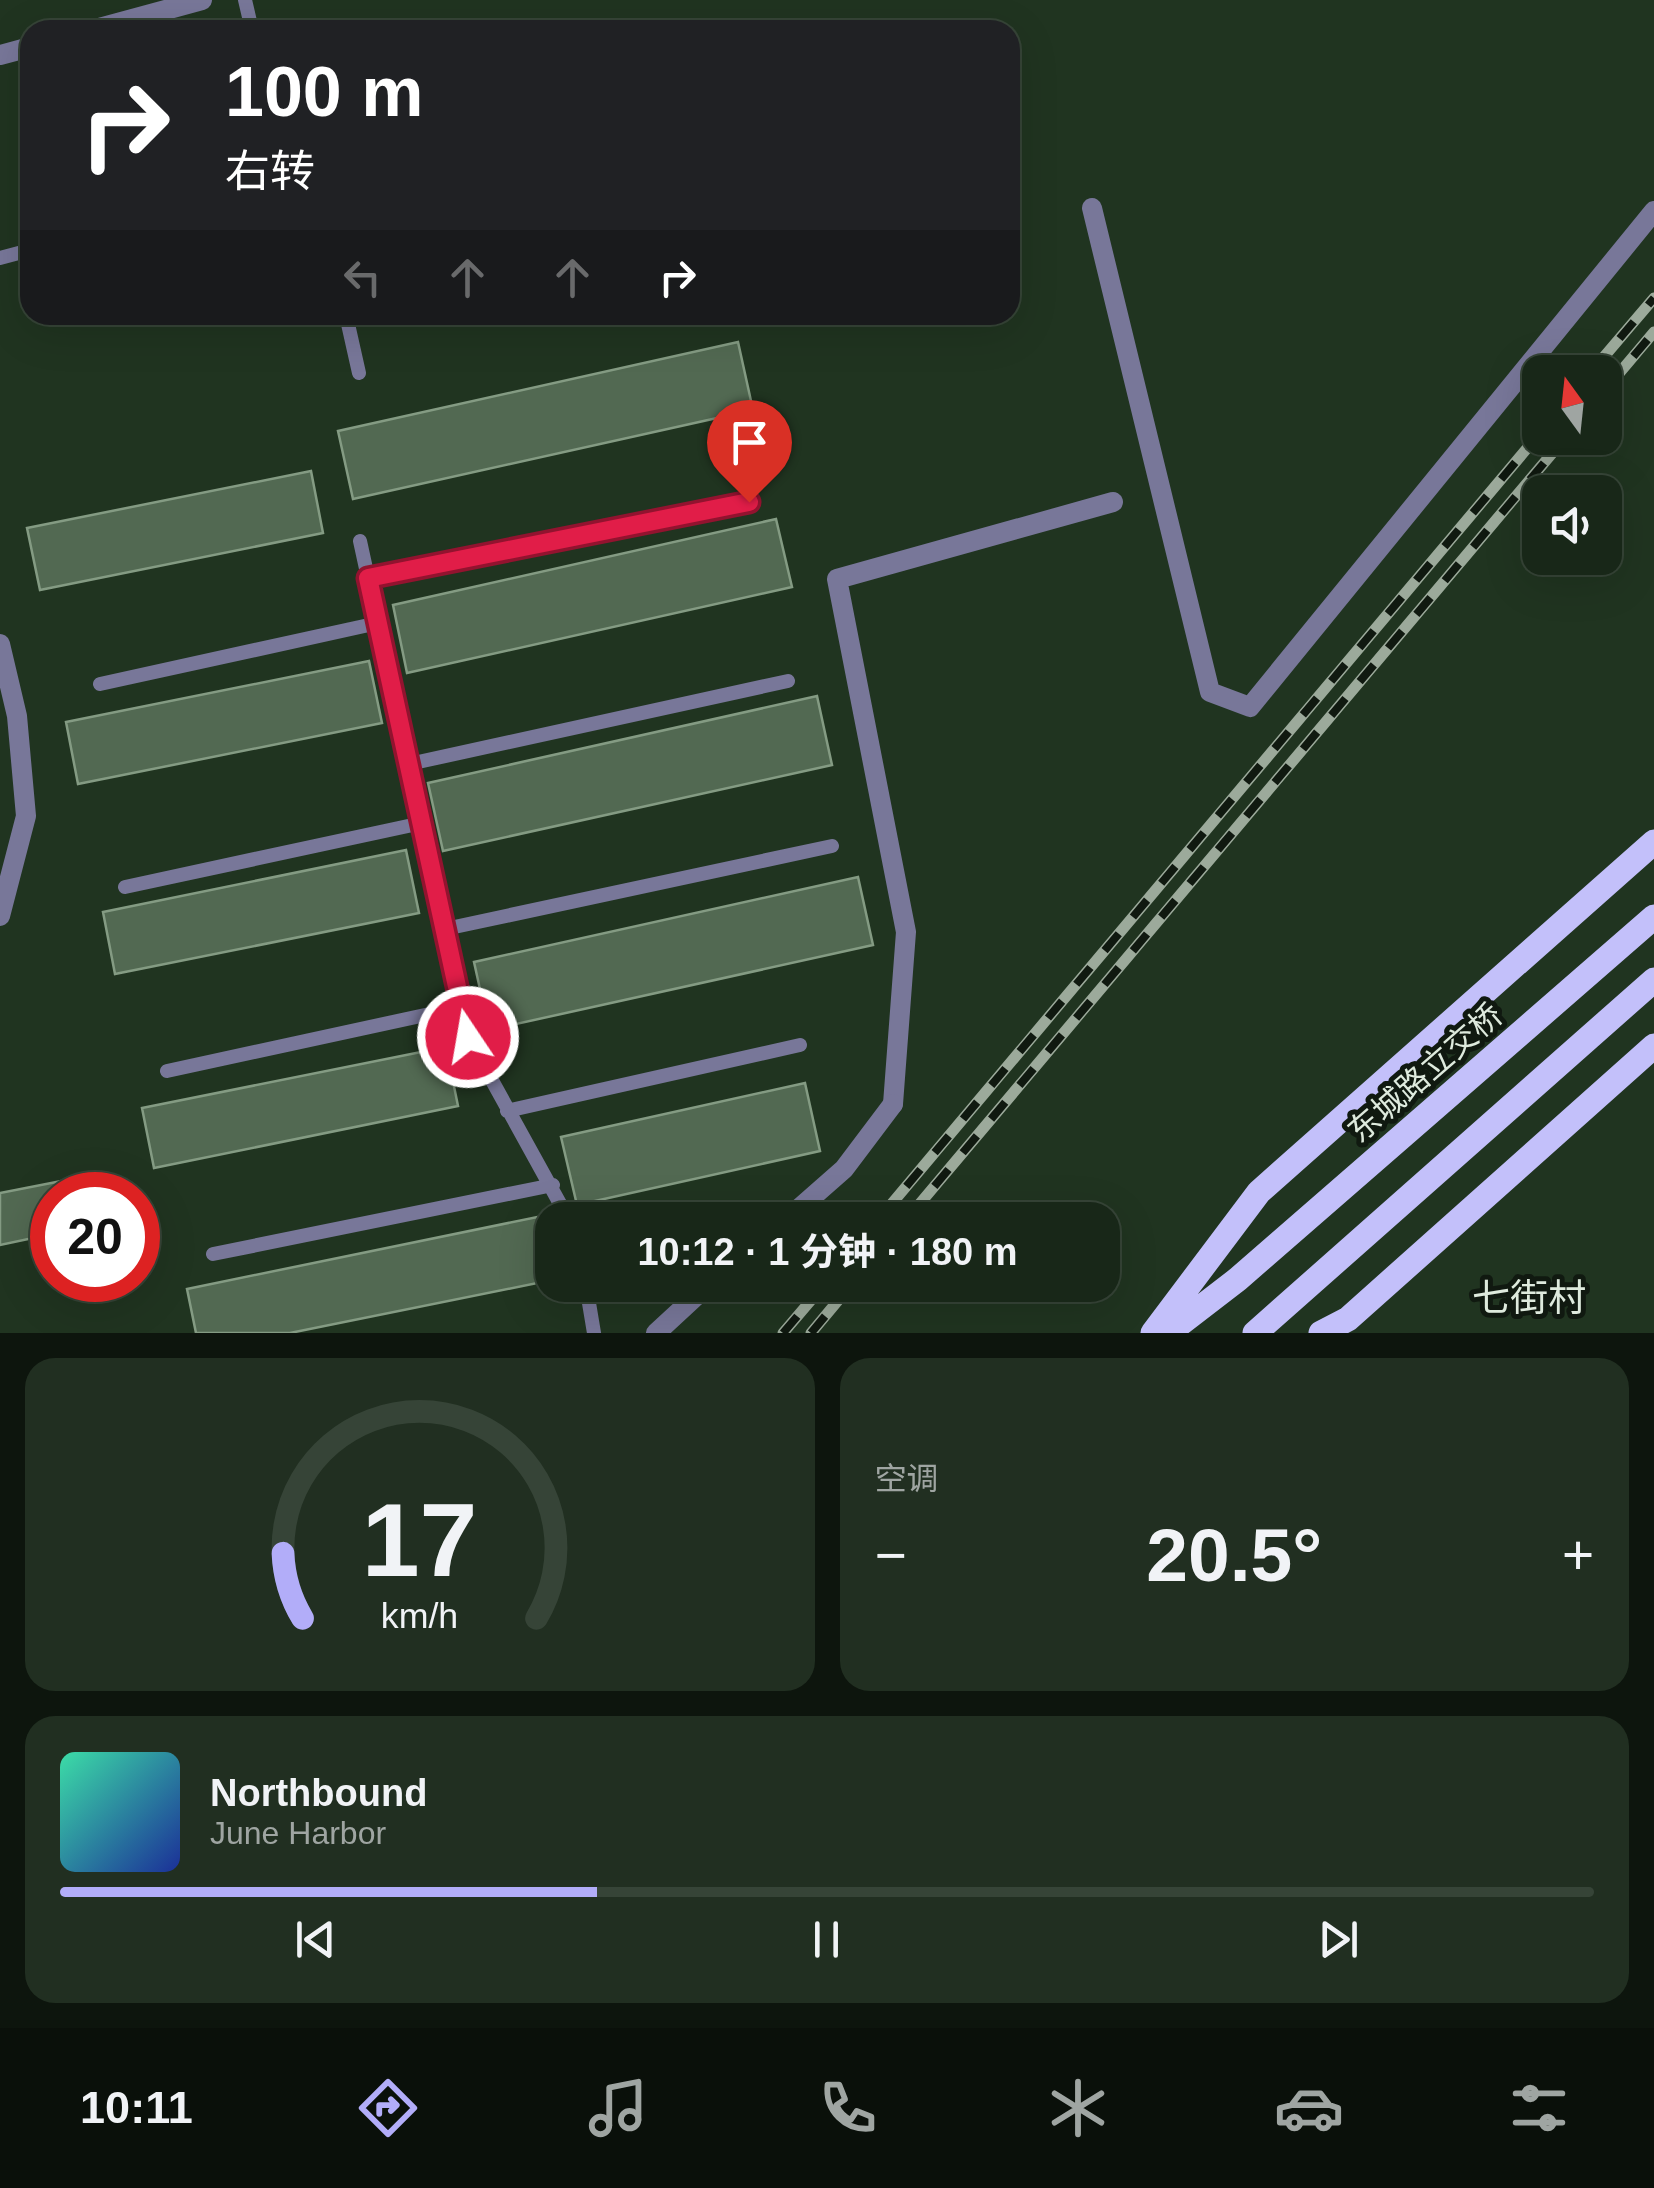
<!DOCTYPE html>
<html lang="zh">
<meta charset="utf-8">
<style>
body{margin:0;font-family:Helvetica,"Noto Sans SC",sans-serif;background:#212f21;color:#f1f3f6;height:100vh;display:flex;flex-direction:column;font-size:38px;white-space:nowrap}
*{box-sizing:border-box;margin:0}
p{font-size:32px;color:#9fa5a2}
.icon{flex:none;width:55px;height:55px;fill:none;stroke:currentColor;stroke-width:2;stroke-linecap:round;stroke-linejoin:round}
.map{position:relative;height:1333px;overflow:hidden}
.panel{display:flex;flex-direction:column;gap:25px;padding:25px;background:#0d150d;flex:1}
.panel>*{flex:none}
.banner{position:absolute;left:20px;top:20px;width:1000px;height:305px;border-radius:30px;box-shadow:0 10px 40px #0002,0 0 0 2px #364437;background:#202124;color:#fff;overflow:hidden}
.needle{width:65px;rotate:345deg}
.buttons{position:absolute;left:1522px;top:355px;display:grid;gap:20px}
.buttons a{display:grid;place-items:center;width:100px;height:100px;border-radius:20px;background:#182718;box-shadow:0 10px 40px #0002,0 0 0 2px #364437;font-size:50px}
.speed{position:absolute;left:30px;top:1172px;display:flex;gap:20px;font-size:50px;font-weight:700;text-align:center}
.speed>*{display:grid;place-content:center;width:130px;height:130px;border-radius:50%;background:#182718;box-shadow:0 10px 40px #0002,0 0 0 2px #364437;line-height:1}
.speed .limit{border:15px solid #d22;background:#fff;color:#111}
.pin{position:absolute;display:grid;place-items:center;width:85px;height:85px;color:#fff;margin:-102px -42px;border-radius:50% 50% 50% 0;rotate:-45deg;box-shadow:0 0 10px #0007}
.pin .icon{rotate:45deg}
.me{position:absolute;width:110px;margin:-55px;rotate:348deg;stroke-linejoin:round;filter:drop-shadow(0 0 8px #0008)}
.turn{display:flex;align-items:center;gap:35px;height:210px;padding:0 40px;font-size:45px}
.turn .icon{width:130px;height:130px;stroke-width:2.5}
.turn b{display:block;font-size:70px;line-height:85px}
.lanes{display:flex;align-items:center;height:95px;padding:0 40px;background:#0003;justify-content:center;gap:50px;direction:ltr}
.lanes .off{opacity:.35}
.big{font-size:75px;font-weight:700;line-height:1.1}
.panel .card{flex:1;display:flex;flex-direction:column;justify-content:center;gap:15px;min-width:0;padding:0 35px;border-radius:30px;background:#212f21}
.panel .dial{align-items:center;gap:0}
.dial svg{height:260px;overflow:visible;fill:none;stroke:#364437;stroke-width:7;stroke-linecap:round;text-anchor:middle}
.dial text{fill:#f1f3f6;stroke:none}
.song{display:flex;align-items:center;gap:30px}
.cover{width:120px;height:120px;border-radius:15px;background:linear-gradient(135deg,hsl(160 70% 55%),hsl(230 70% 35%))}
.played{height:10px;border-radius:5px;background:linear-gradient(90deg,#b2adf9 35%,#364437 35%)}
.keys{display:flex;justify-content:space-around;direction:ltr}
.heat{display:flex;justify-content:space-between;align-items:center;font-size:55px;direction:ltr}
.panel .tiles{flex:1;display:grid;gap:25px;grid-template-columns:1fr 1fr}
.card:last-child{grid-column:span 2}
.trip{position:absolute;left:535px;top:1202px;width:585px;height:100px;border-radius:30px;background:#182718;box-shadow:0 10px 40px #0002,0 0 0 2px #364437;font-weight:700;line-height:100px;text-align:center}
.menu{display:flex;height:160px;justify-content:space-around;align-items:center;background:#0a100a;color:#9fa5a2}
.menu .icon{width:70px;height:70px}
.menu .active{color:#b2adf9}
.menu b{font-size:45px;color:#f1f3f6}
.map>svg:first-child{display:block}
.building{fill:#526952;stroke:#849b83;stroke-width:2.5}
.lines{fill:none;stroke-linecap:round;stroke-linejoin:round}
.service{stroke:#787799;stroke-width:14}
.minor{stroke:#787799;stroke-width:20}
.tertiary{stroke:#787799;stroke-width:20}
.primary{stroke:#c3c0fa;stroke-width:25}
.rail-casing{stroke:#9caa9b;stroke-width:11}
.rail{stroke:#101910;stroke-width:8;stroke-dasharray:22;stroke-linecap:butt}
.route-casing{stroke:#92132f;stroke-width:25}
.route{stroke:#e11d48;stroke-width:18}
.labels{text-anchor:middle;stroke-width:10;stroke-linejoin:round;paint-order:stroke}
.street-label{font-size:32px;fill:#deeadd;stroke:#101910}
.quarter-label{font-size:38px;fill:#deeadd;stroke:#101910}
</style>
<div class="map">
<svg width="1654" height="1333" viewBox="0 0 1654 1333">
<rect width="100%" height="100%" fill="#203420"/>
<path class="building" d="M738,342L753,410L353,499L338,431Z
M311,471L323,533L40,590L27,528Z
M776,519L792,587L407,673L393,605Z
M369,661L382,723L78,784L66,722Z
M817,696L832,765L443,851L428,783Z
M406,850L419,913L115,974L103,912Z
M858,877L873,945L489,1030L474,962Z
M446,1047L458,1106L154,1168L142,1108Z
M805,1083L820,1151L577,1205L561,1137Z
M87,1176L91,1195H52V1234L0,1245V1193Z
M552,1214V1280L290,1333H196L187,1289Z"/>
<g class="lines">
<path class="service" d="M245,0L252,30
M0,258L30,250
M346,315L359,373
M360,541L468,1037L569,1220
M368,578L749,501
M100,684L378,623
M409,764L788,681
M125,887L422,823
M445,929L832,846
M167,1071L462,1007
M507,1111L800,1045
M213,1254L553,1185
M586,1285L594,1333"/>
<path class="minor" d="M92,30L202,0
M0,55L30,47
M1092,208L1210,692L1250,707L1654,211
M0,644L17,716L26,816L0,916
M893,1104L906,932L837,579L1113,502"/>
<path class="tertiary" d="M786,1220L844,1169L893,1104
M656,1333L708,1285"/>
<path class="primary" d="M1153,1333L1259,1192L1654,842
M1168,1333L1238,1279L1654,917
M1255,1333L1654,980
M1321,1333L1348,1319L1654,1046"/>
<g class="rail-casing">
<path id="rail" d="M1591,372L1654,298
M1605,390L1654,332
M878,1220L1540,433
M906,1220L1565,438
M783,1333L824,1285
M811,1333L851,1285"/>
</g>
<use href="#rail" class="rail"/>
</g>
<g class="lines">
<g class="route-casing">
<path id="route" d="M468,1037L368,578L749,502"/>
</g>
<use href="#route" class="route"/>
</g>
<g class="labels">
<g class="street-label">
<text transform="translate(1425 1073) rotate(-41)" y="11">东城路立交桥</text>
</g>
<g class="quarter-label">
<text x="1529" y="1311">七街村</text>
</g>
</g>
</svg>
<div class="buttons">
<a><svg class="needle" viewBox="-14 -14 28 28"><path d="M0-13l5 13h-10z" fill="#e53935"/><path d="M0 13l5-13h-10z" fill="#9fa5a2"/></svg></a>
<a><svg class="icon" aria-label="sound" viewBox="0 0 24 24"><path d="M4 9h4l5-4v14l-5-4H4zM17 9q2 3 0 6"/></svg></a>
</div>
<div class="speed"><div class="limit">20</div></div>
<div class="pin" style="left:749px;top:502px;background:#d93025"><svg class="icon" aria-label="arrive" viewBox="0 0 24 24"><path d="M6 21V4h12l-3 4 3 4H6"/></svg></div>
<svg class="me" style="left:468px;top:1037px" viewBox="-20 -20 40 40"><circle r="17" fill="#e11d48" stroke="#fff" stroke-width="3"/><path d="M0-11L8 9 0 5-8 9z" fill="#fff"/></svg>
<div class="trip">10:12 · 1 分钟 · 180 m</div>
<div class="banner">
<div class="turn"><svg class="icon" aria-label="right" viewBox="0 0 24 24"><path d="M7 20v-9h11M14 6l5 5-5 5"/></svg><div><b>100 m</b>右转</div></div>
<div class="lanes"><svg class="icon off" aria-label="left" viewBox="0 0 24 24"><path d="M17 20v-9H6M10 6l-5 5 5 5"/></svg><svg class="icon off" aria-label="ahead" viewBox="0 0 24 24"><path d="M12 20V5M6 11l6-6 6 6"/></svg><svg class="icon off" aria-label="ahead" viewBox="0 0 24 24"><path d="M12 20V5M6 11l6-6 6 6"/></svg><svg class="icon" aria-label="right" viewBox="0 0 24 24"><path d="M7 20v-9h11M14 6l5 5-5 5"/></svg></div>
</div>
</div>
<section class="panel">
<div class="tiles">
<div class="card dial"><svg viewBox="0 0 100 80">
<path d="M14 69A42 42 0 1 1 86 69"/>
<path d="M14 69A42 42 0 0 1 8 49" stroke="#b2adf9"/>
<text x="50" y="56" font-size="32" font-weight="700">17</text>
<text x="50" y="72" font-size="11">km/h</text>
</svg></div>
<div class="card"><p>空调</p>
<div class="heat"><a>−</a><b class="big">20.5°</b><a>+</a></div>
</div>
<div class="card">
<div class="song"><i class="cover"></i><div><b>Northbound</b><p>June Harbor</p></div></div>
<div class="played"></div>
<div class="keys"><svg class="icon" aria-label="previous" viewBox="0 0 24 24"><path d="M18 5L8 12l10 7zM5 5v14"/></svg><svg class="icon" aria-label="pause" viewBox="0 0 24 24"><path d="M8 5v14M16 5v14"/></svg><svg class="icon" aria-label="next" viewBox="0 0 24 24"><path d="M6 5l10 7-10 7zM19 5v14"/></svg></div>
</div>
</div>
</section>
<nav class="menu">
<b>10:11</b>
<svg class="icon active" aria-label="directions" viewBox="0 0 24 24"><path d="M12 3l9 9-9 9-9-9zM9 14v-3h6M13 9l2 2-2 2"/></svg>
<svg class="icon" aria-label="music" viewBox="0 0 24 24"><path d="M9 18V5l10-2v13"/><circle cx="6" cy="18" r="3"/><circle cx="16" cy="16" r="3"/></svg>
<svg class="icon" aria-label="phone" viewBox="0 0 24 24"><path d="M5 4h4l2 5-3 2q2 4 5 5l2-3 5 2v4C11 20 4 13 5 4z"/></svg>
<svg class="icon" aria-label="climate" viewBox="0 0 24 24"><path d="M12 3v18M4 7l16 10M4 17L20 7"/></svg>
<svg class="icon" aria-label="car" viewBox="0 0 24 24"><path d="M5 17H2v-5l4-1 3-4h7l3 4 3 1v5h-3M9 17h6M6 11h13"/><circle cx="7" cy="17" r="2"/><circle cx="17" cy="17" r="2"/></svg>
<svg class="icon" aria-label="filters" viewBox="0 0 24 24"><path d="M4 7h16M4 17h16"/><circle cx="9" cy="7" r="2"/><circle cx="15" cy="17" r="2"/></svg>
</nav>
